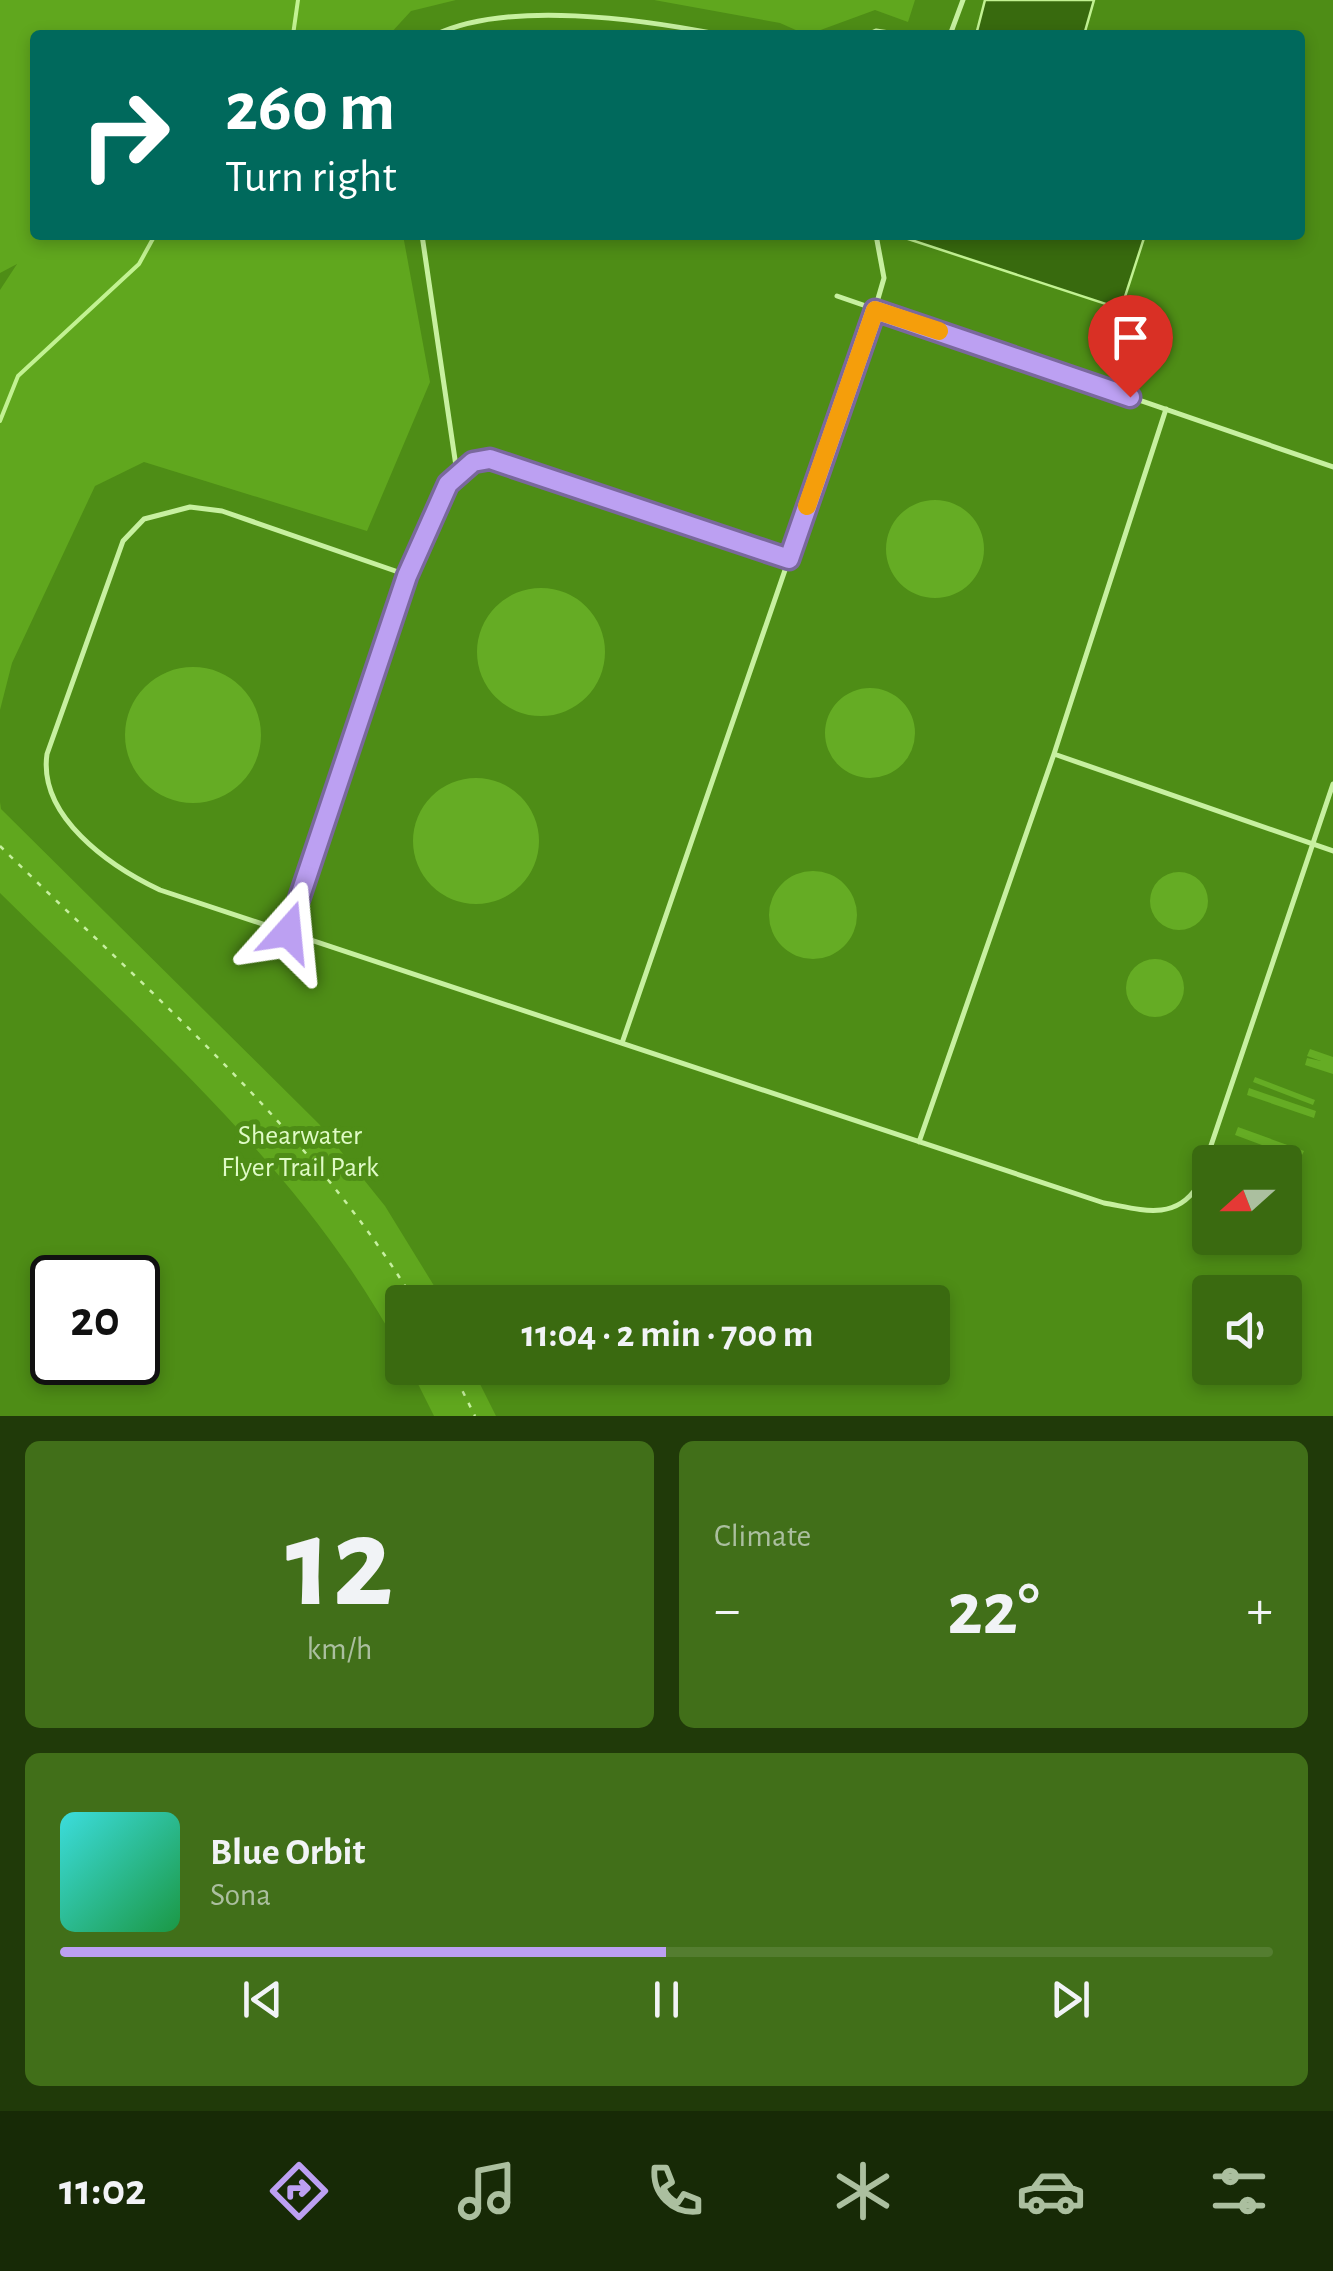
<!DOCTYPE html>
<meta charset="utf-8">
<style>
body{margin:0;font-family:"Alegreya Sans",sans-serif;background:#416f19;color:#f1f3f6;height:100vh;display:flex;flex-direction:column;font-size:38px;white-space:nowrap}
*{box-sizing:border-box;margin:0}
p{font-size:32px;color:#abbf9f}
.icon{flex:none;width:55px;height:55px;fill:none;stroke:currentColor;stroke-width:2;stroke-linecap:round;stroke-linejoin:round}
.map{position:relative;height:1416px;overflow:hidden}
.side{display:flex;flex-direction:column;gap:25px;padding:25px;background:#203a09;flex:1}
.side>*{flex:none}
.guide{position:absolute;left:30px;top:30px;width:1275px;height:210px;border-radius:10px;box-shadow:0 5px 15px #0003;background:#00695c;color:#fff;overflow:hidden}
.needle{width:65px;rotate:249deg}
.controls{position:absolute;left:1192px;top:1145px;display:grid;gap:20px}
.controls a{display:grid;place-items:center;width:110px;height:110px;border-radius:10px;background:#3a6a10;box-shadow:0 5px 15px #0003;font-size:50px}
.speed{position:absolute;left:30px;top:1255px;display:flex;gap:20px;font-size:50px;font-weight:700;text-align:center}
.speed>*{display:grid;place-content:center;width:130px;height:130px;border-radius:50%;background:#3a6a10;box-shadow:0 5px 15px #0003;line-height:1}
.speed .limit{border:5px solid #111;border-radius:15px;background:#fff;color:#111}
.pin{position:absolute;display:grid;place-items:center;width:85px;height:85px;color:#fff;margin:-102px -42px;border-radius:50% 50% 50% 0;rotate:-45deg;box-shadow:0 0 10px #0007}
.pin .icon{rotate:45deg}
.me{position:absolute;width:110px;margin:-55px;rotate:18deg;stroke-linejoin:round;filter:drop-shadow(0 0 8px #0008)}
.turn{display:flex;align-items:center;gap:35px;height:210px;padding:0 30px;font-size:45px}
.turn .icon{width:130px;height:130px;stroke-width:2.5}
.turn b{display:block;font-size:70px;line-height:85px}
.big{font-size:75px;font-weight:600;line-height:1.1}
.side .tile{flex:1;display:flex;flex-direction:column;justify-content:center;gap:15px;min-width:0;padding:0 35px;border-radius:15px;background:#416f19}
.side .dial{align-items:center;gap:0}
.dial b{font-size:130px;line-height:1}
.song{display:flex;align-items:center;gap:30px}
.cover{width:120px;height:120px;border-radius:15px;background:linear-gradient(135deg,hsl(180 70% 55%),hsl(140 70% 35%))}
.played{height:10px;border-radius:5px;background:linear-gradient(90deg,#bca0f2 50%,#547d30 50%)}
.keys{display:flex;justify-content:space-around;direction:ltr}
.heat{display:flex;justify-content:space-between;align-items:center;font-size:55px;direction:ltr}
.side .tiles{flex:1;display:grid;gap:25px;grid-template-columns:1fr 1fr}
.tile:last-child{grid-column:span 2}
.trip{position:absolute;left:385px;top:1285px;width:565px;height:100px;border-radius:10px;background:#3a6a10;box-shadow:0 5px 15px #0003;font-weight:600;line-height:100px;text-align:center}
.tab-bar{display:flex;height:160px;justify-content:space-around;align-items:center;background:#172a06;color:#abbf9f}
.tab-bar .icon{width:70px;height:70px}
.tab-bar .current{color:#bca0f2}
.tab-bar b{font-size:45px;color:#f1f3f6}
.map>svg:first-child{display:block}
.green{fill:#60a71e}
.water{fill:#386a0e;stroke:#c2f292;stroke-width:2.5}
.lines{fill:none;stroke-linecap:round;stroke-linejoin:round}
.stream{stroke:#c2f292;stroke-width:4}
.building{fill:#65ac24}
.path{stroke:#c7f0a0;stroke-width:2.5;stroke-dasharray:5 8;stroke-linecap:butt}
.service{stroke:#c7f0a0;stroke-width:5}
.route-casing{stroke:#7a689d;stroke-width:25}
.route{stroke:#bca0f2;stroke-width:18}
.slow{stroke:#f59e0b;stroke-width:18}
.labels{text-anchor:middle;stroke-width:10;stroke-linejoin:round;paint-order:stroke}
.park-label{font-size:28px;fill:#e0fbc6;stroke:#4e8d16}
</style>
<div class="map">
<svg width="1333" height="1416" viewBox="0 0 1333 1416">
<rect width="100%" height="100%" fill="#4e8d16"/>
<path class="green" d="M0,0H456L411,11L389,35H35V235H403L430,382L367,531L144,462L95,486L12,663L0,710V290L17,264L0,273Z
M654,0H915L908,22L875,10L807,35L780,23Z
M0,802L1,809L319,1124L385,1206L444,1302H402V1354C305,1171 146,1037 0,893Z
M410,1368H472L496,1416H434Z"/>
<path class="water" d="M985,0H1094L1084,35H976Z
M896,235H1145L1121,309Z"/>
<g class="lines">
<path class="stream" d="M293,35L298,0
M0,421L18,376L139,264L155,235"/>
</g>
<path class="building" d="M886 549a49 49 0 1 1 98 0a49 49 0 1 1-98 0Z
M477 652a64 64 0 1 1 128 0a64 64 0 1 1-128 0Z
M125 735a68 68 0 1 1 136 0a68 68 0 1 1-136 0Z
M825 733a45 45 0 1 1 90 0a45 45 0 1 1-90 0Z
M413 841a63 63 0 1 1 126 0a63 63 0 1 1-126 0Z
M769 915a44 44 0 1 1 88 0a44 44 0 1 1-88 0Z
M1150 901a29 29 0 1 1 58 0a29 29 0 1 1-58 0Z
M1126 988a29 29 0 1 1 58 0a29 29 0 1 1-58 0Z
M1310,1049L1333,1057V1074L1305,1065L1307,1058L1321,1061L1307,1056Z
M1255,1077L1315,1100L1313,1105L1253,1082Z
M1249,1088L1316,1111L1314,1118L1247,1095Z
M1238,1127L1304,1151L1300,1159L1235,1135Z"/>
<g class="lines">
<path class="path" d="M0,846C146,990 308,1126 415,1302
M451,1368L475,1416"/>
<path class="service" d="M435,35C507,0 641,19 722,35
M867,35L876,31L903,35
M950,35L963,0
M422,235L457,473
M837,296L1333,467
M407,575L222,511L190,507L144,519L123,541L47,754C38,816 109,866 160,890L1104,1203C1139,1209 1174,1222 1197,1187L1333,784
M1054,754L1333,851
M288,932L407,575L448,484C460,469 471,462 491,459L788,558
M622,1043L875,309L884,278L876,235
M919,1142L1054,754L1166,409"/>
</g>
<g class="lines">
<g class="route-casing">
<path id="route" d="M288,932L407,576L448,484L473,462L490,459L789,559L875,310L1130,397"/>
</g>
<use href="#route" class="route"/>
<path class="slow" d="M807,506L875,310L939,331"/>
</g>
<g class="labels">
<g class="park-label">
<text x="300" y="1144">Shearwater<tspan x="300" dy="32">Flyer Trail Park</tspan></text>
</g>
</g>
</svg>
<div class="controls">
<a><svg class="needle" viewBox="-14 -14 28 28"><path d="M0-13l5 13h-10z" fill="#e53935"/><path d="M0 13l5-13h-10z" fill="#abbf9f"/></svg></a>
<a><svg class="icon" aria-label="sound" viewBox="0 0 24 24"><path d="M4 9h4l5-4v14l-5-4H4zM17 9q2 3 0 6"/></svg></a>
</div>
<div class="speed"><div class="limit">20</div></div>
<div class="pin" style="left:1130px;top:397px;background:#d93025"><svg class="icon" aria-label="arrive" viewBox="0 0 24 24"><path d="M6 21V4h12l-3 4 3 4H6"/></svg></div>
<svg class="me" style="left:288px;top:932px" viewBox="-20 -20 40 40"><path d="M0-17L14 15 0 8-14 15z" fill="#bca0f2" stroke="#fff" stroke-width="4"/></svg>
<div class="trip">11:04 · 2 min · 700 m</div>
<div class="guide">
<div class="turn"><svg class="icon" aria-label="right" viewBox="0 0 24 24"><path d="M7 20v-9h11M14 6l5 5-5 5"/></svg><div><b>260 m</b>Turn right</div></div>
</div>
</div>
<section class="side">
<div class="tiles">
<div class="tile dial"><b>12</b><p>km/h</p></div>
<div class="tile"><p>Climate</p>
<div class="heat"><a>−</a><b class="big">22°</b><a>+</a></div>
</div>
<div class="tile">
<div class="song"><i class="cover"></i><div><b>Blue Orbit</b><p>Sona</p></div></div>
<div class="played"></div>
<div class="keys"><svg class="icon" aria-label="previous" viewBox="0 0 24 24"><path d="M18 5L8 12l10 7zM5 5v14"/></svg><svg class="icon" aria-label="pause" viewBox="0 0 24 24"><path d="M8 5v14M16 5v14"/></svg><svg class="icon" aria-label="next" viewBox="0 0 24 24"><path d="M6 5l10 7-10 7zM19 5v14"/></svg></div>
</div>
</div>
</section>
<nav class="tab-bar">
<b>11:02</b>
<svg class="icon current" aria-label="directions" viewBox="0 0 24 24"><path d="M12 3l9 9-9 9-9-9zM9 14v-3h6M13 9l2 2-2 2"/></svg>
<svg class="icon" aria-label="music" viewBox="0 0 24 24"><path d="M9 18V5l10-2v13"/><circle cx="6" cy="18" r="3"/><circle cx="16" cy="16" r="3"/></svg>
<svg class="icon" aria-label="phone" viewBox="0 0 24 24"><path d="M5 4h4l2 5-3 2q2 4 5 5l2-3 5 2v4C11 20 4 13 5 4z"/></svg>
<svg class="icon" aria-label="climate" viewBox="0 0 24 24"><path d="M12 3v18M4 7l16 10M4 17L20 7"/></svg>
<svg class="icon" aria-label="car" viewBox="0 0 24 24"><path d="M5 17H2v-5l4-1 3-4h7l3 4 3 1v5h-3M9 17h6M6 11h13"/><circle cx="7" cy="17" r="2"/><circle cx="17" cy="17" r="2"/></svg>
<svg class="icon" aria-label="filters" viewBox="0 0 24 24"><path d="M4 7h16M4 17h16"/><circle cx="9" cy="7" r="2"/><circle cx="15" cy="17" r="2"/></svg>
</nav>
